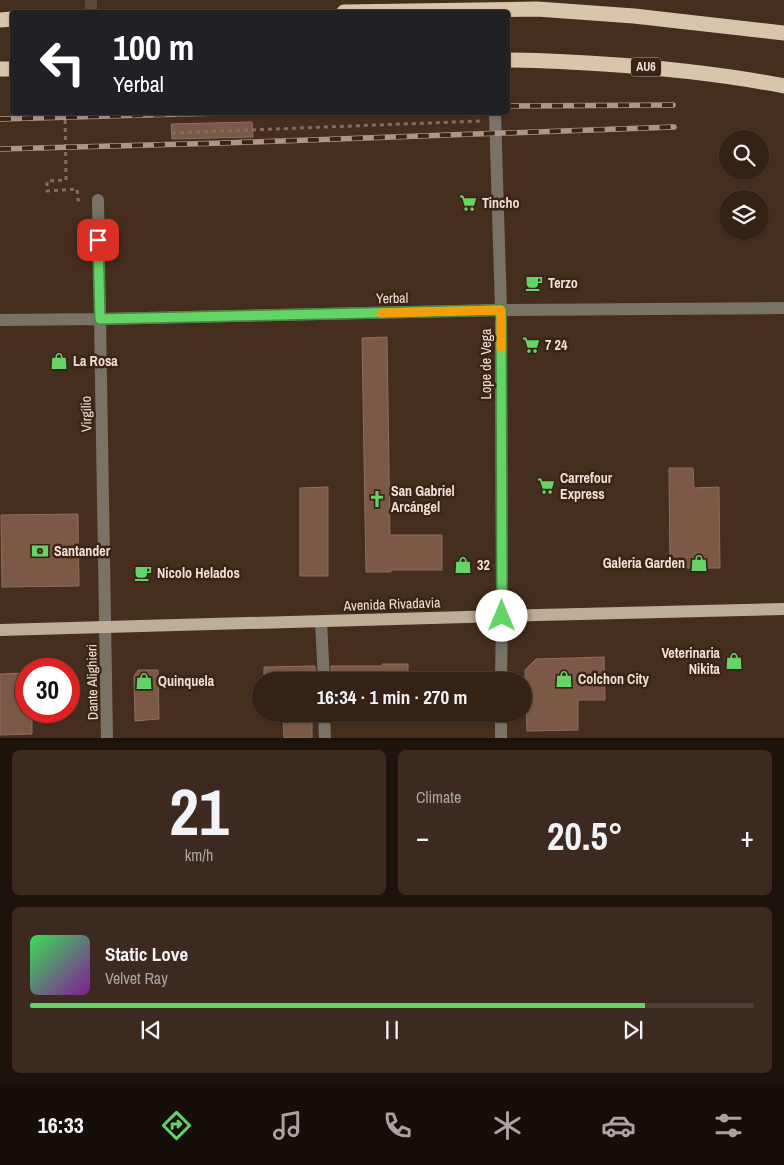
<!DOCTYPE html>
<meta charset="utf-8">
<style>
body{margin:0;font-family:"Archivo Narrow",sans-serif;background:#3c2a20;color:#f1f3f6;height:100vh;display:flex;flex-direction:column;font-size:19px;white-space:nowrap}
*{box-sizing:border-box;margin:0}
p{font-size:16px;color:#a9a4a1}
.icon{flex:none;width:28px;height:28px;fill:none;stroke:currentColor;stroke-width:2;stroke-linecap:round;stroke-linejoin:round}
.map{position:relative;height:738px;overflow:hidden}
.drawer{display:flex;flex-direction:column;gap:12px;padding:12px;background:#1d130d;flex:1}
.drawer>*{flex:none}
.hud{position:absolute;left:10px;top:10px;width:500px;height:105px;border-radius:5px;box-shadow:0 1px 4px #0004,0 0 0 1px #4e3f36;background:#202124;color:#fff;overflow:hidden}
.controls{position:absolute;left:719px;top:130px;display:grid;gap:10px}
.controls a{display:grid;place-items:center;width:50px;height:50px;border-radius:50%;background:#342217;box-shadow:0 1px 4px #0004,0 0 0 1px #4e3f36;font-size:25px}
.speed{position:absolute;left:15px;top:658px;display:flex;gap:10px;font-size:25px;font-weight:700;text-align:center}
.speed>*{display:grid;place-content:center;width:65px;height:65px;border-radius:50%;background:#342217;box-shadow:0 1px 4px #0004,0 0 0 1px #4e3f36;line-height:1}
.speed .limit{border:8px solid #d22;background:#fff;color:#111}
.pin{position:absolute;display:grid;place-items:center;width:42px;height:42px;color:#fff;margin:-21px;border-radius:10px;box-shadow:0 2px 8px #0006}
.me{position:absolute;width:55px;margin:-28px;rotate:0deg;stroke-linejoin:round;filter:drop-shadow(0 0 4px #0008)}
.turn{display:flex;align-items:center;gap:18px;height:105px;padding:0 20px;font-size:22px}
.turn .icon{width:65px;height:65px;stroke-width:2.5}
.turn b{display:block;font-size:35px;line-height:42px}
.big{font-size:38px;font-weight:800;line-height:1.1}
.drawer .widget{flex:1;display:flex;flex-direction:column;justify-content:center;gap:8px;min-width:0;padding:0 18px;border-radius:8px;background:#3c2a20}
.drawer .dial{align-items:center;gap:0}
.dial b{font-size:65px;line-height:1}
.song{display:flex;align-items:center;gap:15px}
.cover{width:60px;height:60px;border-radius:8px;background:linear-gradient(135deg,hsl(130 70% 55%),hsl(290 70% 35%))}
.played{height:5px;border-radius:2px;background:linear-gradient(90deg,#65d467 85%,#4e3f36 85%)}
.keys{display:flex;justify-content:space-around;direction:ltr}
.heat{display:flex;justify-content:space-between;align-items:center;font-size:28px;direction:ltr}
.drawer .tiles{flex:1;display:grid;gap:12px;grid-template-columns:1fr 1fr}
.widget:last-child{grid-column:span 2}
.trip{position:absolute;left:252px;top:672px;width:280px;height:50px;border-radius:25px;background:#342217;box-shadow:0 1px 4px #0004,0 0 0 1px #4e3f36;font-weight:800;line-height:50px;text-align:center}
.tab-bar{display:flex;height:80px;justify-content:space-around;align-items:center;background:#150e09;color:#a9a4a1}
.tab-bar .icon{width:35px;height:35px}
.tab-bar .selected{color:#65d467}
.tab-bar b{font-size:22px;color:#f1f3f6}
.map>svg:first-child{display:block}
.building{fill:#7b5946;stroke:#8c6f60}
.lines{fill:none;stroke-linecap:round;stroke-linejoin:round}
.minor-tunnel{stroke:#60493b;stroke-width:12;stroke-dasharray:12 6;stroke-linecap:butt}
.path{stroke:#826c5f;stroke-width:3;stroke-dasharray:4 4;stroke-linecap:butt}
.minor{stroke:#797266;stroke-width:12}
.major{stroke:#beae97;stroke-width:12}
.highway{stroke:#d9c6aa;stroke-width:15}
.rail-casing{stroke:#aa968b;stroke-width:5.5}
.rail{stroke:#3b2416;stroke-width:4;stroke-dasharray:11;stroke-linecap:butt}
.route-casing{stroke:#428a43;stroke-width:12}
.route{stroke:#65d467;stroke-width:9}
.slow{stroke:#f59e0b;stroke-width:9}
.labels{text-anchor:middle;stroke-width:5;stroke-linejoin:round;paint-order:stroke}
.shield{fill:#3b2416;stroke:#baa89d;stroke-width:1}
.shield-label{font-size:12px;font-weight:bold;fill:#f1e0d7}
.poi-label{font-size:14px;font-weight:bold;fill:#f1e0d7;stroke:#3b2416;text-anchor:start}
.street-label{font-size:14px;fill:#f1e0d7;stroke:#3b2416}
</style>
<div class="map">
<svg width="784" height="738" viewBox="0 0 784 738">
<rect width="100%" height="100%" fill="#462e1f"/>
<path class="building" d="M252,122L253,137L172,139L171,124Z
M387,337L390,535H442V570H391V572H366L362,338Z
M669,468H693L694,488L719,487L720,568H670Z
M328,487V576H300V488Z
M78,514L79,586L2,587L1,515Z
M604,657L605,700H578V730L527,731L525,670L536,659Z
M382,664H408V681H332L331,666H382Z
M315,666L316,681H264V667Z
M138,670H158L159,719L135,721L134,676Z
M26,673V711H32V734L0,735V674Z
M283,714H312V738H284Z"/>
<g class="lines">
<path class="minor-tunnel" d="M91,0V12"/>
<path class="path" d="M65,112L66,180L47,181V191L77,189L78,200H82
M172,133L480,121"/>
<path class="minor" d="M495,112L501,310L502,616L501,681
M98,200L107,738
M0,320L100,319L501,310L784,308
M321,621L324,681
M324,714L325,738
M501,738V714"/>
<path class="major" d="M0,630L502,616L784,609"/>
<path class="highway" d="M344,12L537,9L634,16L784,33
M0,20L12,19
M508,60C539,60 571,62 603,64C664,68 723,74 784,86
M0,69H12"/>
<g class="rail-casing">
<path id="rail" d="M508,106L673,105
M0,119L256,112
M0,149L224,143L674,127"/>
</g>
<use href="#rail" class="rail"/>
</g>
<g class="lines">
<g class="route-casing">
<path id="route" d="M98,240L100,319L501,310L502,616"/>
</g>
<use href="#route" class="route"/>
<path class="slow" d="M381,313L501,310V348"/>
</g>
<defs>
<g id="supermarket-bare" transform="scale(1.35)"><path d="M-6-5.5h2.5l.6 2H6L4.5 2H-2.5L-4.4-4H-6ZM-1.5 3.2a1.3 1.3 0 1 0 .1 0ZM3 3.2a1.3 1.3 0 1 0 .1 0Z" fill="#65d467" stroke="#3b2416" stroke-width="2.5" paint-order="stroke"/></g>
<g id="cafe-bare" transform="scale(1.35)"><path d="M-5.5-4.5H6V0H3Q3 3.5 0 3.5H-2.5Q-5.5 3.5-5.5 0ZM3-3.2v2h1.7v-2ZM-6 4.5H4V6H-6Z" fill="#65d467" stroke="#3b2416" stroke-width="2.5" paint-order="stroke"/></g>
<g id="shop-bare" transform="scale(1.35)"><path d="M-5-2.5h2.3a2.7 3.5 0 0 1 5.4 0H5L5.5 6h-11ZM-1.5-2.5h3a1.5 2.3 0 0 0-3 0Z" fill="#65d467" stroke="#3b2416" stroke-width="2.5" paint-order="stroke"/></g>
<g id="church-bare" transform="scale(1.35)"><path d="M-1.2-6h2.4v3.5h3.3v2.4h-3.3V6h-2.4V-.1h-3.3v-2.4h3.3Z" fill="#65d467" stroke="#3b2416" stroke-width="2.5" paint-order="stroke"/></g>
<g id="bank-bare" transform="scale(1.35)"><path d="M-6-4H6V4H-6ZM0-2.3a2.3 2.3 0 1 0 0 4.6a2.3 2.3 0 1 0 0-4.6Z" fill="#65d467" stroke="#3b2416" stroke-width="2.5" paint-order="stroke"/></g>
</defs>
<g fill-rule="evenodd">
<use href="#supermarket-bare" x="468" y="203"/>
<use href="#cafe-bare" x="534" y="283"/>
<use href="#supermarket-bare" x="531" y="345"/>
<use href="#shop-bare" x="59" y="361"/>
<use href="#supermarket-bare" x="546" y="486"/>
<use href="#church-bare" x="377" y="499"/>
<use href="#bank-bare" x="40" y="551"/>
<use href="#shop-bare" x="699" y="563"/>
<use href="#shop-bare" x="463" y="565"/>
<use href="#cafe-bare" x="143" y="573"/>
<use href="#shop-bare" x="734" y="661"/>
<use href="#shop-bare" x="564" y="679"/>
<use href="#shop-bare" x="144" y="681"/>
</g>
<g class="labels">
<rect class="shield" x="631" y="57.5" width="30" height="19" rx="4"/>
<g class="shield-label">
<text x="646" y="71">AU6</text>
</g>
<g class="poi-label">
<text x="482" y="208">Tincho</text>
<text x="548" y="288">Terzo</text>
<text x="545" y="350">7 24</text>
<text x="73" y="366">La Rosa</text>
<text x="560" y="483">Carrefour<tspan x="560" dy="16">Express</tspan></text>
<text x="391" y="496">San Gabriel<tspan x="391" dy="16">Arcángel</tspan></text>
<text x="54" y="556">Santander</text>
<text x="685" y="568" text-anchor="end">Galeria Garden</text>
<text x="477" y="570">32</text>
<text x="157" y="578">Nicolo Helados</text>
<text x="720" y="658" text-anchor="end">Veterinaria<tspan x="720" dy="16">Nikita</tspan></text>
<text x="578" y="684">Colchon City</text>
<text x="158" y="686">Quinquela</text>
</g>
<g class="street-label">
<text transform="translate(392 298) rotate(-1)" y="5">Yerbal</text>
<text transform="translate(486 364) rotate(-90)" y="5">Lope de Vega</text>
<text transform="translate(86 414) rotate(-91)" y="5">Virgilio</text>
<text transform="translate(392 604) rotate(-2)" y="5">Avenida Rivadavia</text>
<text transform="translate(92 682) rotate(-91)" y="5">Dante Alighieri</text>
</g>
</g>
</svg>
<div class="controls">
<a><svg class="icon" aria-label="search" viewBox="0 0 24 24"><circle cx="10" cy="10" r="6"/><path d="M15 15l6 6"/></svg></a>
<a><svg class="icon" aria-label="layers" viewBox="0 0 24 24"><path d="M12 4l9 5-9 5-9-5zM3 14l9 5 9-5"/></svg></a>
</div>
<div class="speed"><div class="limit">30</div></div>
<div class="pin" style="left:98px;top:240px;background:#d93025"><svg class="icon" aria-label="arrive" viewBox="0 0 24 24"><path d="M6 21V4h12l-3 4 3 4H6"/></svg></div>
<svg class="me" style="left:502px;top:616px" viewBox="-20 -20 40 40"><circle r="19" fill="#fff"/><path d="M0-13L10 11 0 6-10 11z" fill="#65d467"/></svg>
<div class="trip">16:34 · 1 min · 270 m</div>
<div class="hud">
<div class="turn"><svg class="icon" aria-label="left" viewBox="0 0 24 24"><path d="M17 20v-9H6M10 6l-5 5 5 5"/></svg><div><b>100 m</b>Yerbal</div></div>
</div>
</div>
<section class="drawer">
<div class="tiles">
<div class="widget dial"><b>21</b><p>km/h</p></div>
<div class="widget"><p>Climate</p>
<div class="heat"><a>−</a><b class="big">20.5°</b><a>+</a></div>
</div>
<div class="widget">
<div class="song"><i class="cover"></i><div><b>Static Love</b><p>Velvet Ray</p></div></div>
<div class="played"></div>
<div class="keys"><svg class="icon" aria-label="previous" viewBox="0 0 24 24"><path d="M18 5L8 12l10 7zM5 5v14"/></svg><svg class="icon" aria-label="pause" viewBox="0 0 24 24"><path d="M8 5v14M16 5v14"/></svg><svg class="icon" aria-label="next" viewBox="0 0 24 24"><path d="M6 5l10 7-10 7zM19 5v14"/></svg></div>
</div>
</div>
</section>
<nav class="tab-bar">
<b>16:33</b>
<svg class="icon selected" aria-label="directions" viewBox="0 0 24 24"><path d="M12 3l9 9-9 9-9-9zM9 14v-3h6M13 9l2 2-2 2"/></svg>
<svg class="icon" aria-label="music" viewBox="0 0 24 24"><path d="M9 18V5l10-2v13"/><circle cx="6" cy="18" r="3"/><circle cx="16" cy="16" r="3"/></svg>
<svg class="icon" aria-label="phone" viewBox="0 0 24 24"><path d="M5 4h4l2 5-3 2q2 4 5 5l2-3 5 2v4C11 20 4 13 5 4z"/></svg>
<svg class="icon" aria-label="climate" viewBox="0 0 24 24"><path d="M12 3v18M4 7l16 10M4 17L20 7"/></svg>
<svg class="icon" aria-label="car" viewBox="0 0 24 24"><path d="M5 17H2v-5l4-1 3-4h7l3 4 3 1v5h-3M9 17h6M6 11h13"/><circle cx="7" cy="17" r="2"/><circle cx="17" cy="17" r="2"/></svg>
<svg class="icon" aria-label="filters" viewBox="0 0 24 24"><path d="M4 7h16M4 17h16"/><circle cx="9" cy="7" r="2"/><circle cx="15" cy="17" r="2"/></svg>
</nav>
